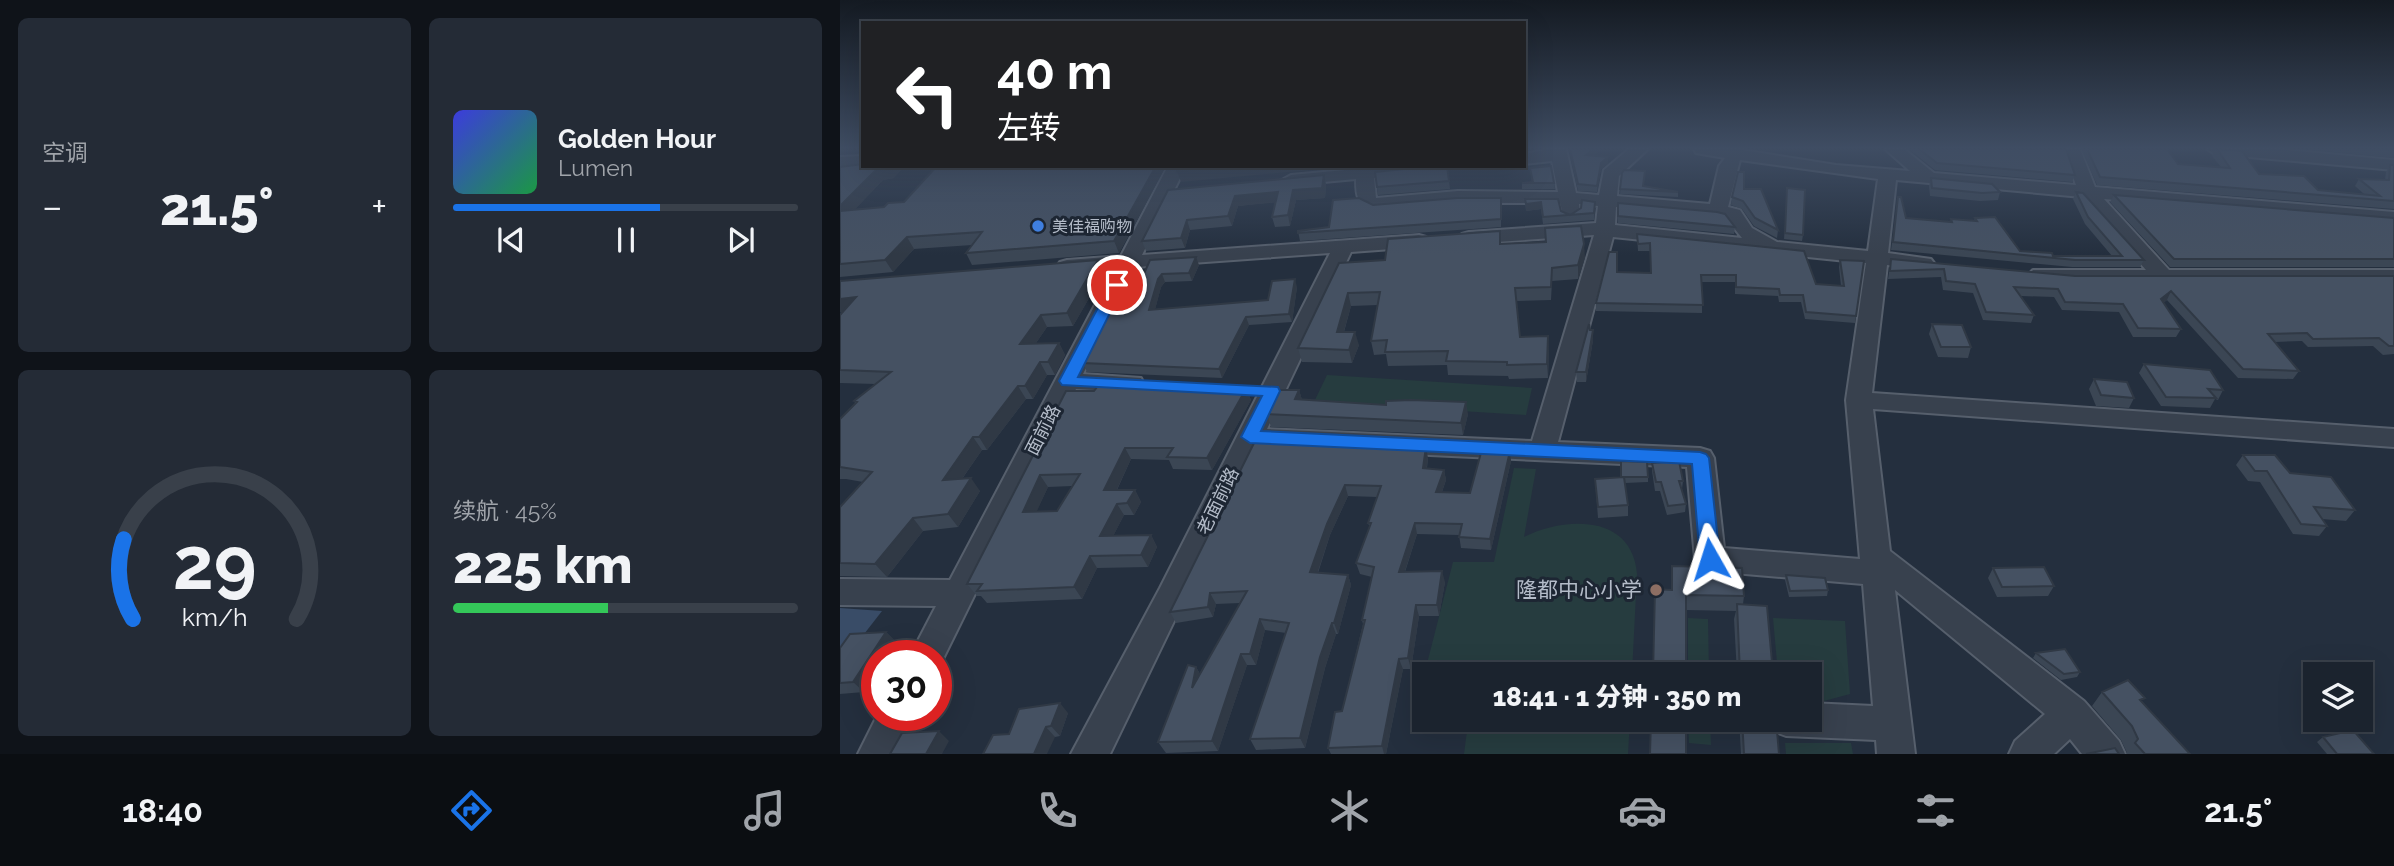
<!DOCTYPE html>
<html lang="zh">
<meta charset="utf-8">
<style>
body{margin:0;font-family:Raleway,"Noto Sans SC",sans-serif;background:#242b36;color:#f1f3f6;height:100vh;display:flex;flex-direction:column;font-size:26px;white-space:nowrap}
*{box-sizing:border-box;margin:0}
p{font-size:23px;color:#a0a4aa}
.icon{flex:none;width:38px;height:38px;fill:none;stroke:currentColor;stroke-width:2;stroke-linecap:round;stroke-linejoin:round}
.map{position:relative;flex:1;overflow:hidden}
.side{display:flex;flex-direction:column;gap:18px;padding:18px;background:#0f1319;width:840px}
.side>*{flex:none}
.hud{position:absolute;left:21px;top:21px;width:665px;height:147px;border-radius:0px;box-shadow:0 7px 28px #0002,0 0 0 2px #39404a;background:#202124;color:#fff;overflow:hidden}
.tools{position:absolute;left:1463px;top:662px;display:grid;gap:14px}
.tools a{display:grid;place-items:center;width:70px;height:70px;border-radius:0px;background:#1b232e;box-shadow:0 7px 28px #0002,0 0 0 2px #39404a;font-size:35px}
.speed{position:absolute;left:21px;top:640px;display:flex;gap:14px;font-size:35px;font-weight:700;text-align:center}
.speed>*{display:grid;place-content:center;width:91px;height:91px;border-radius:50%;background:#1b232e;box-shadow:0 7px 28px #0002,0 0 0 2px #39404a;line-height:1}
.speed .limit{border:10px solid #d22;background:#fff;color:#111}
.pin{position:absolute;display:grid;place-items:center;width:60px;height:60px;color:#fff;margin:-30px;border:4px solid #fff;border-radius:50%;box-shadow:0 2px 7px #0007}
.me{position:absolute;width:77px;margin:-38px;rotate:354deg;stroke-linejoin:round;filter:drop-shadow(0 0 5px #0008)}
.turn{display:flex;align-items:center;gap:24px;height:147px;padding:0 21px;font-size:32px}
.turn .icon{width:91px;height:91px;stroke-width:2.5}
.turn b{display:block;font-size:49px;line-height:60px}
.big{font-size:52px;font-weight:800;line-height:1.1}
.side .widget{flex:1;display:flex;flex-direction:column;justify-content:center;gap:10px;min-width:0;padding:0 24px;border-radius:10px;background:#242b36}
.side .dial{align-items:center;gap:0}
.dial svg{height:182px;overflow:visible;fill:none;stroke:#39404a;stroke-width:7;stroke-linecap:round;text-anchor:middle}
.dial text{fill:#f1f3f6;stroke:none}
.song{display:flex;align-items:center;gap:21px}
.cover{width:84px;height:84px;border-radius:10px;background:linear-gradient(135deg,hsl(240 70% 55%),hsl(140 70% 35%))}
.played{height:7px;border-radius:4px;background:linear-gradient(90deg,#1a73e8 60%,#39404a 60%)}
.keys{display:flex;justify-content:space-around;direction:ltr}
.heat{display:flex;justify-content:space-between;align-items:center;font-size:38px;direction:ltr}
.charge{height:10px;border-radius:5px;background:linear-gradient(90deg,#34c759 45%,#39404a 0)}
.side .tiles{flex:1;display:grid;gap:18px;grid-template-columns:repeat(2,1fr)}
.trip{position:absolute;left:572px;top:662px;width:410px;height:70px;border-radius:0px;background:#1b232e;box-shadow:0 7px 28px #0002,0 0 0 2px #39404a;font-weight:800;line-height:70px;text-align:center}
.tabs{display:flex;height:112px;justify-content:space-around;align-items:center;background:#0b0e12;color:#a0a4aa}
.tabs .icon{width:49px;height:49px}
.tabs .active{color:#1a73e8}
.tabs b{font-size:32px;color:#f1f3f6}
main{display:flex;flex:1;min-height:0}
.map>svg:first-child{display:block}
.green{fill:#263c3f}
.water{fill:#394c67}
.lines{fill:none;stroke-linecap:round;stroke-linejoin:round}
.minor-casing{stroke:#565f6c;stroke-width:4}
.minor{fill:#38414e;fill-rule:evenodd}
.wall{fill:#3b4654;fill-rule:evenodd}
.shaded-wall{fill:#303945}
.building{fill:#455162;stroke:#303945;stroke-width:2;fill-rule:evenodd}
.route{fill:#1a73e8;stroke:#114b97;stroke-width:2}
.shop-dot{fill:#3f7fe0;stroke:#1d2633;stroke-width:2.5}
.education-dot{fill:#8d6e63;stroke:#1d2633;stroke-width:2.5}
.labels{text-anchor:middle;stroke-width:6;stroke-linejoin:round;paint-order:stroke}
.far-poi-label{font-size:16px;fill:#b4bcc9;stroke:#1d2633;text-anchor:start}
.street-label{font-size:18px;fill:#b4bcc9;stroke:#1d2633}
.near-poi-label{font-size:21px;fill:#b4bcc9;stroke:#1d2633;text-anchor:end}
</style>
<main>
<section class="side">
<div class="tiles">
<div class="widget"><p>空调</p>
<div class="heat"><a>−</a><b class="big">21.5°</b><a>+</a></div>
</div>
<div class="widget">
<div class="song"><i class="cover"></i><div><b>Golden Hour</b><p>Lumen</p></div></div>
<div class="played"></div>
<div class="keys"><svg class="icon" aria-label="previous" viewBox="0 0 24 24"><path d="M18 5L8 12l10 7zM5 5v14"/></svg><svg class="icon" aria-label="pause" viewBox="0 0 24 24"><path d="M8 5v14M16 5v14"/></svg><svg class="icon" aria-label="next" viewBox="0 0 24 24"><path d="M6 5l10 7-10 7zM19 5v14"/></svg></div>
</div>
<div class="widget dial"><svg viewBox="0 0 100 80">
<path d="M14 69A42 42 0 1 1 86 69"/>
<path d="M14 69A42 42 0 0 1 10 34" stroke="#1a73e8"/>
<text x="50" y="56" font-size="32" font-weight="700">29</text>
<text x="50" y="72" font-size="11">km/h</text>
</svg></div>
<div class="widget"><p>续航 · 45%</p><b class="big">225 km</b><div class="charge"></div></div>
</div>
</section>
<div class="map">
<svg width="1554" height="754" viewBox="0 0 1554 754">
<rect width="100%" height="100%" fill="#242f3e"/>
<path class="green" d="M487,375L692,388L686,415L474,402Z
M674,468L696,469L684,537C724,517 792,513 797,574L792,674H584V719H790L788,754H624L627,731L570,730L613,562H654Z
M848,618L868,619L869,674H848Z
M933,618L1005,621L1010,694L984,701L970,700V674H938Z
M848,719H870L871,745L849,743Z
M945,743H1011L1013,754H946Z"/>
<path class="water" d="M0,608L42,611L0,665Z"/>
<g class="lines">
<g class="minor-casing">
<path id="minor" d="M710,149H726L736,193L759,195L764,170L789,149H808L779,176L777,196L870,204L879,166L885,158L856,153L854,149H896L996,165L1070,171L1045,149H1064L1094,173L1236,185L1223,149H1240L1255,187L1554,212V224L1264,199L1329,270H1554V282L1200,280L1193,278L1189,274L1193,270H1306L1242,197L1056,180L1048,253L1091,259L1094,263L1091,267L1084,269L1047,265L1032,393L1554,429V447L1033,409L1050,551L1244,701L1279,741L1285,754H1242L1230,739L1214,754H1169L1175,741L1205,714L1055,590L1075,754H1037L1036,740L946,736L933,731L928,719H970V703L1033,706L1023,584L870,571L859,568L855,559L847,467L418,447L270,754H231L320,588L490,253L296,267L243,374L301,378L304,384L301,390L292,392L236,389L99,667L96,668V656H70L96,606L0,605V579L110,580L274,269L227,272L220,270L217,266L220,262L227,260L281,256L328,166H346L302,255L579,235L586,237L589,241L586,245L579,247L511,252L427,429L692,441L754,235L629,244L622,242L619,238L622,234L629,232L756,223L758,206L739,204L740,213L731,219L724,217L720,203H618L534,210C517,205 516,196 516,179L451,185L442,180L451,175L516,169V166H610L601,171L534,178L536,198L618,191L718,192L712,161L684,164V154ZM900,160L1038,179L1028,251L937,242L912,228L900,210L888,207ZM776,207L877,216L886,218L902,238L775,225ZM773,237L1026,263L1006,400L1020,559L884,548L874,458L870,451L860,448L718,442Z
M1367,149H1435L1554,160V170L1375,154Z
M23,156V166L0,167V157Z
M37,716H74L56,754H18Z"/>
</g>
<use href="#minor" class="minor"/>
</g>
<path class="wall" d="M729,149H762L753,156L768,157V163L761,169L757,192L738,191Z
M1069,149H1226L1235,175L1232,182L1095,170Z
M1241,149H1327L1338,164L1381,167L1372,156L1375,149H1384L1419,174L1478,190L1524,194L1515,186L1519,179L1545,180L1546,172L1550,165H1554V209L1257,185Z
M1465,149H1554V158Z
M326,166L279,253L132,265L126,253L132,245L74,249L53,272L0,277V167L54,178L43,180L15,209L44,207L64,202Z
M607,166L610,189L538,195L537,187Z
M690,168L714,183L715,189H682V183L692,182Z
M805,171L803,186L838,192V197L780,194L782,173Z
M484,175L486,185L485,198L456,200L450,226L435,227L432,217L435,202L398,206L392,226L350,230L345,248L306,251L302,241L328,190Z
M1091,178L1160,192L1158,200L1140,201L1090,196L1089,186Z
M904,189L938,230L937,238L914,226L902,209L891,205L892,197Z
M1236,192L1304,260L1300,267H1232L1051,250L1058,197L1066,218L1110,222L1111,219L1134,221L1135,218L1180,251L1213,256H1272L1245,224L1233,199Z
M947,194L963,235L962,241L944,239Z
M1274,195L1554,218V267H1330L1270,202Z
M661,198V227L460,241L458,231L489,227L533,205Z
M685,199L730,215L755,208L754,220L703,224L701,209L686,211Z
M778,203L895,227L894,234L778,223Z
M705,228L745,257L738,279L712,281L711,300L676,301L680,337L709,350L708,378L669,379L668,376L608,375L607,365L548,366L546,354L534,355L531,341L538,305L511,306L504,332L519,345L512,363L462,362L458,348L499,263L545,260L661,244L706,242Z
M797,234L976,284L1001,286L999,267L1000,260L1016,316L1015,323L965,319L961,302H939L938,296L895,294V282H862V313L756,311V303L777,272L810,273V251H798Z
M1051,259L1235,276H1554V354L1543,355L1533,346L1468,347L1462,341L1435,342L1459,371L1453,379L1398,378L1327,300L1323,303L1341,329L1336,337H1293L1279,312L1222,310L1214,297L1181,296L1194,315L1191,323L1143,320L1133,293L1103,290L1101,277L1048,279Z
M310,260L359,265L352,281L325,282L321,287L315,309L428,300L457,287L452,322L409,325L382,378L247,372L243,363L286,312Z
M264,272L233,326L207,327L196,343H219L225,355L215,375H207L193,399H186L147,450H142L122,479L140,491L118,527L83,531L47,577L0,576V507L23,482L6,479H0V419L15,403L14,401L36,384L0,383V315L2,312H0V281Z
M1092,324L1131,347L1128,358L1098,357L1089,334Z
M750,330H753V340L746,382H737L736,372Z
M1304,364L1383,390L1378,400L1375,399L1370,408L1321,406L1299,373Z
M1254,379L1294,398L1289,408L1256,406L1249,389Z
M406,389L411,400L372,470L333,469L329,460L291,459L277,490H295L301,502L294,515H284L273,536L311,535L317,547L308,567L257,568L242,599L147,603L141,596H137L127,584L226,391ZM232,486L217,511L196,512L208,487Z
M459,390L462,400L628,414L623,435L431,427L427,414Z
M416,439L588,458L587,468L604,470L606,480L602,492L630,493L670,451L671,461L651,550L621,548L619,535L577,534L565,572L605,582L599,616H579L571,669H563L546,754H491L488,748L502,711L523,624L522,620L532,577L520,574L516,563L530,528L528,523L537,497L508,496L490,535L478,573L508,575L511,585L498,634H496L485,668L465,748L416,750L410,739L446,633L425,630L416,665H407L378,751L326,753L318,742L356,667L360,674L400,603L376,604L373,617L336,623L330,612Z
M1403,455L1450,473L1515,510L1506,521L1482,519L1487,526L1479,536L1453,534L1420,482L1408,481L1396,465Z
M812,463L843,481L842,489L846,504L845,512L827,515L820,491H815L812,471Z
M808,477V482L785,483L788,505V516L758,518L755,479Z
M832,566L904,596L903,604L933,674H897L894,619L896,611L846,610L831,589Z
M1153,568L1214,586L1208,596L1157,597L1148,578Z
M946,575L988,590L987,596L949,597L945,580Z
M46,632L56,642L24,692L0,694V648Z
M1196,653L1240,672L1237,677L1221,680L1193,658Z
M1262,692L1301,702L1350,754H1286L1287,753L1281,740L1252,706Z
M228,713L220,736L215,737L169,734Z
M899,719H936L939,754H901Z
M1483,737L1534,754H1487L1477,742Z"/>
<path class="shaded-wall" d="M753,149H762L746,161V155Z
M768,157V163L761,169L757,192V186L761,163Z
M49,166H65L54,178L43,180L2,223L0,219V206L37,169Z
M316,166H326L279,253L274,241Z
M391,166H514L341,182L337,171Z
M484,175L486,185L485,198L456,200L450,226L448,215L453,190Z
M438,192L441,202L398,206L392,226L388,216L395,196Z
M701,202V209L686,211V204Z
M347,220L350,230L345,248L341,238Z
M67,237L74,249L53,272L45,260Z
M744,244L745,257L738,279V265Z
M356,257L359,265L352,281L349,273Z
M258,260L264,272L233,326L227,313Z
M322,274L325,282L321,287L313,318L309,310L318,279Z
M455,279L457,287L452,322L449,314Z
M1331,291L1327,300L1317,308L1321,299Z
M508,293L511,306L500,345L497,332Z
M16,297L24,309L0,312V299Z
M201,315L207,327L187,356L180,344Z
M406,317L409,325L382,378L379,369Z
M753,330V340L746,382V372Z
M515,332L519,345L512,363L509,350Z
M708,336L709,350L708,378L707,364Z
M219,343L225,355L215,375L208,362Z
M200,362L207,375L193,399L185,386Z
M178,386L186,399L147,450L139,437Z
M406,389L411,400L372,470L367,458Z
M459,390L463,403L455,399Z
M626,402L628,414L623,435L621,423Z
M133,437L142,450L112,493L103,480Z
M586,447L588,458L585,479L583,468Z
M285,448L291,459L271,502L264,490Z
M670,451L671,461L651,550L650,539Z
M604,470L606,480L598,503L596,492Z
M200,475L208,487L191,524L183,512Z
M131,478L140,491L118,527L108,514Z
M505,485L508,496L490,535L474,583L470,572L487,524Z
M295,490L301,502L294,515L287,503Z
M277,504L284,515L267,548L260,536Z
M73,518L83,531L47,577L35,564Z
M575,523L577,534L561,583L559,572Z
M311,535L317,547L308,567L301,555Z
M250,556L257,568L242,599L234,587Z
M602,571L605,582L599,616L597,605Z
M508,575L511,585L498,634L494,623Z
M370,593L376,604L373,617L368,607Z
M576,605L579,616L571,669L568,658Z
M420,619L425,630L416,665L410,654Z
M492,623L496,634L485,668L465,748L460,738L480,657Z
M46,632L56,642L47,656H37V672L24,692L13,682Z
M401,654L407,665L378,751L372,741Z
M559,659L563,669L546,754H544L542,746Z
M356,667L362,678L352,688Z
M220,703L228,713L220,736L211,726Z
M206,727L215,737L207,754H194Z
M99,731L109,741L102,754H86Z"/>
<path class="building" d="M730,149H753L746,155L768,157L761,163L757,186L738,184Z
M1079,149H1226L1235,175L1097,163Z
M1247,149H1327L1338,164L1390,168L1377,149L1402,151L1419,174L1464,176L1478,190L1540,196L1519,179L1549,180L1550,165H1554V201L1260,177Z
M23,164V166H49L48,168L37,169L0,206V167Z
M97,166H316L274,241L126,253L142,232L67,237L45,260L0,264V211L44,207L48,203L64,202Z
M339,166H391L337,171Z
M593,166H607L609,181L537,187L535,172Z
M711,166L714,183H682L693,182L690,168Z
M784,170L805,171L803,186L838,192L780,189L782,173Z
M898,172H904V189H921L938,230L915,218L903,201L892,197Z
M484,175L482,188L453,190L448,215L432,217L438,192L395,196L388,216L347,220L341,238L302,241L328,190Z
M1091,178L1152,184L1160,192L1142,193L1092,188Z
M947,188L965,190L963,235L945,233Z
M1236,192L1243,193L1304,260H1235L1053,242L1058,197H1061L1066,218L1112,222L1111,219L1137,221L1135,218L1155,217L1180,251L1212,253L1213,256H1282L1248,217Z
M1274,195L1554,218V259H1334Z
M519,198L533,205L617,198H661V219L458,233V231L489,227L493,200Z
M685,199H718L721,211L730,215L741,208L742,200L755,202L754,213L703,217L701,202L686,204Z
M778,203L877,212L885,214L895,227L778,216Z
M741,226L744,244L738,265L712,268L711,287L675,288L680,337L708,336L707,364L667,365V362L606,361L608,351L545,352L547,340L531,341L540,292L508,293L497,332H515L509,350L458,348L499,263L545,260L548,239L660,231V244L706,242L705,228Z
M797,234L964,251L976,284L1004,286L1000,260L1024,261L1016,316L966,312L963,295H940L939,289L896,287V275H861L863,305L756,303L769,252H777V272L811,273L810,243L798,244Z
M356,257L349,273L322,274L318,279L309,310L428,300L432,281L455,279L449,314L406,317L379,369L243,363L268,314L286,312L293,286L299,285L310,260Z
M1051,259L1235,276H1554V346H1549L1539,338L1473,339L1467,333L1428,334L1459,371L1403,369L1331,291L1321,299L1341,329L1298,328L1283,304L1225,302L1218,289L1174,287L1194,315L1146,312L1135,284L1106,281L1104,269L1050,271Z
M258,260L227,313L201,315L180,344L219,343L208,362H200L185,386H178L139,437H133L103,480L131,478L108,514L73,518L35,564L0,563V507L32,472L0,467V419L17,402L14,401L51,372L0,370V315L16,297L0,299V281Z
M749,324L750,330H753L746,372H736Z
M1092,324L1122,325L1131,347H1101Z
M1304,364L1370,370L1383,390L1368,389L1376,398L1326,397Z
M1254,379L1287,382L1294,398L1261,395Z
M261,382L406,389L367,458L327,457L333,448H285L264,490H295L287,503L277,504L260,536L311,535L301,555L250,556L234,587L137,591L142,584H127L226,391H254ZM240,474L217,511L183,512L200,475Z
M438,390H459L455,399L546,405V401L571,400L626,402L621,423L427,414Z
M416,439L586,447L583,468L604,470L596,492L630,493L642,449L670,451L650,539L619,537L622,524L575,523L559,572L602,571L597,605H576L568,658L559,659L542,746L488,748L495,712L502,711L525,620H522L534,567L516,563L531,523H528L541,486L505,485L487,524L470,572L508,575L494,623H492L480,657L460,738L410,739L449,623L420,619L410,654H401L372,741L318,742L348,665L356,667L352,688L407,591L370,593L368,607L330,612Z
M1403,455H1435L1450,473L1491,477L1515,510L1474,507L1487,526L1461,524L1427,471H1415Z
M781,461L807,462L808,477H781Z
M839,461L843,481H839L846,504L828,506L821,482H816L812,463Z
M784,477L788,505L758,507L755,479Z
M832,566L902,568L904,596L846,595V674H813L815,589L832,590Z
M1204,567L1214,586L1162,587L1153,568Z
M946,575L985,578L988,590L950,591Z
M897,604L927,606L933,674H900Z
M46,632L13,682L0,683V648L10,634Z
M1225,649L1240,672L1224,674L1196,653Z
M1288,680L1305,698L1300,700L1350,754H1305L1295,743L1298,739L1292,726L1262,692Z
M220,703L211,726L206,727L194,754H143L153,735L169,734L179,709Z
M811,719H846V754H810Z
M902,719H936L939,754H904Z
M1513,730L1534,754H1497L1483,737Z
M99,731L86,754H50L62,733Z
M1275,748L1279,754H1246Z"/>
<linearGradient id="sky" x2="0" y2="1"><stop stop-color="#141a22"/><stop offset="0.58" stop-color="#3f4d63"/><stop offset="1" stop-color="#3f4d63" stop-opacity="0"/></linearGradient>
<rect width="1554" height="255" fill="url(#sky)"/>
<path class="route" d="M277,281L284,285L238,377L438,387L440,391L421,431L860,452L866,454L869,458L880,559L877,565L870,567L863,565L860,559L852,464L410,443L401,437L422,396L222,385L219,381L270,285Z"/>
<circle class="shop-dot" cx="198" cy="226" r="7"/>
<circle class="education-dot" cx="816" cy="590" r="7"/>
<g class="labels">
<g class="far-poi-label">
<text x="212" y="232">美佳福购物</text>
</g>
<g class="street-label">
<text transform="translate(203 430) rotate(-63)" y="6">面前路</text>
<text transform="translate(378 501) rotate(-64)" y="6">老面前路</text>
</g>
<g class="near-poi-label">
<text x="802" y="597">隆都中心小学</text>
</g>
</g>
</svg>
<div class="tools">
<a><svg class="icon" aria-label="layers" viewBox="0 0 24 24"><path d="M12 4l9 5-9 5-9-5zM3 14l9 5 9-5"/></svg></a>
</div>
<div class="speed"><div class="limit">30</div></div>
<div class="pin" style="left:277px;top:285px;background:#d93025"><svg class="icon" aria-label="arrive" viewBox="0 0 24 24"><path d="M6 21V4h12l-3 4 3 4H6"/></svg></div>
<svg class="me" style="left:870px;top:559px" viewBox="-20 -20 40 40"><path d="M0-17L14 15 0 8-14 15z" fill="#1a73e8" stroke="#fff" stroke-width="4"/></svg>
<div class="trip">18:41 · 1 分钟 · 350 m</div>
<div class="hud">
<div class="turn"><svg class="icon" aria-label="left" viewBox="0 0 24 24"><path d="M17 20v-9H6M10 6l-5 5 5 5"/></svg><div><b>40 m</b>左转</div></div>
</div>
</div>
</main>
<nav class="tabs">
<b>18:40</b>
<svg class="icon active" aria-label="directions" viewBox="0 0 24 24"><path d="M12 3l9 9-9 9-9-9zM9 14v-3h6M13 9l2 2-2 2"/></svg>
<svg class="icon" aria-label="music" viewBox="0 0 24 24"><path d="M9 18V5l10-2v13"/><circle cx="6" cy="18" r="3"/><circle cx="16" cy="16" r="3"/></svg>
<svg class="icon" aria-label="phone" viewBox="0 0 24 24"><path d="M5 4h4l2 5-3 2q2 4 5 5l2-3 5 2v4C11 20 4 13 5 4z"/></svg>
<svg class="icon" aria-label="climate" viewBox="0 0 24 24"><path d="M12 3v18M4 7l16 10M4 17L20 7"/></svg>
<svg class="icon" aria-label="car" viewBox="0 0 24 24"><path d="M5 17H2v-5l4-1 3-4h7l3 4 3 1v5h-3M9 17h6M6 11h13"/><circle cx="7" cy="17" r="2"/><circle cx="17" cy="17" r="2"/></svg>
<svg class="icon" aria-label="filters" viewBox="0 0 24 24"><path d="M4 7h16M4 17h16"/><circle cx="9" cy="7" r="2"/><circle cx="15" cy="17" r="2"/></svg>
<b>21.5°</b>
</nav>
